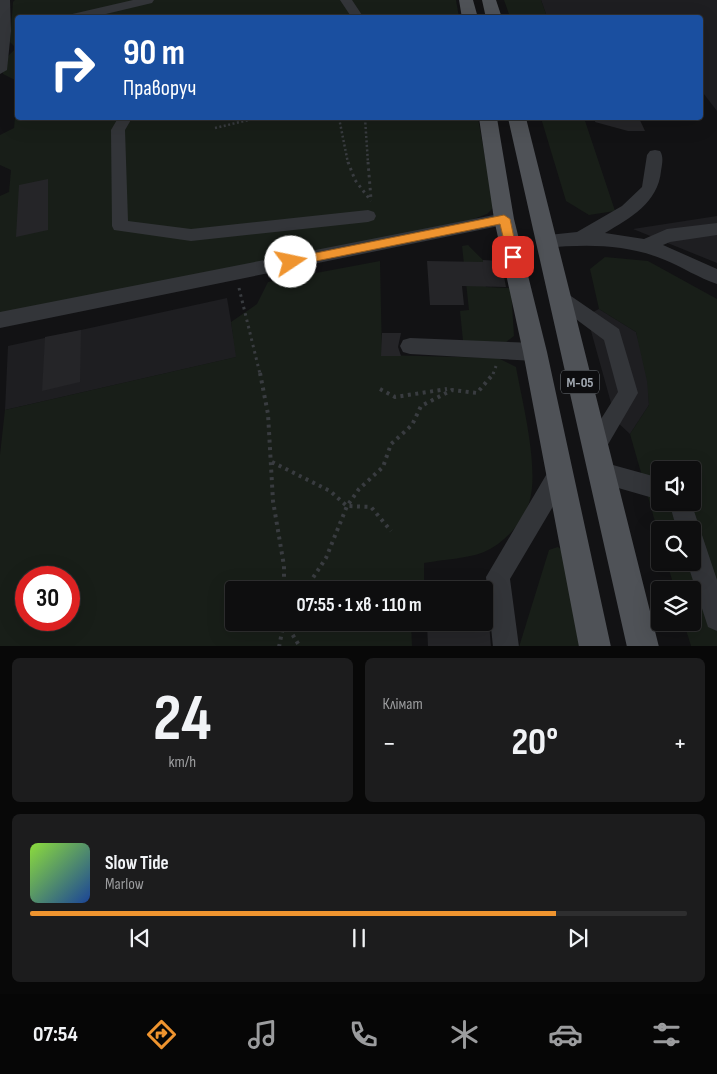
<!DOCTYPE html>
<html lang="uk">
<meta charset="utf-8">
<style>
body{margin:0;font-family:"Sofia Sans Condensed",sans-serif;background:#1c1c1d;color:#f1f3f6;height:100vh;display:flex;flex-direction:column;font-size:19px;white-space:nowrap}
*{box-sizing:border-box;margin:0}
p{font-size:16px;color:#9b9c9e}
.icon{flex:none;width:28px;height:28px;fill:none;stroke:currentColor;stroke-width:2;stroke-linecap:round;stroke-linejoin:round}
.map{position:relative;height:646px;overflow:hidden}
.details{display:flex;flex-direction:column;gap:12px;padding:12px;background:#080808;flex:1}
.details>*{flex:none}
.hud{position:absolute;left:15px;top:15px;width:688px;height:105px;border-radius:5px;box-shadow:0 5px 20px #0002,0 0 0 1px #2e2e2f;background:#1a4fa0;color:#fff;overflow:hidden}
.controls{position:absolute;left:651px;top:461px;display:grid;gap:10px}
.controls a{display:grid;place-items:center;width:50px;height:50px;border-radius:5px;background:#0e0e0f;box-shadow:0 5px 20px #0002,0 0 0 1px #2e2e2f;font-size:25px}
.speed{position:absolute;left:15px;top:566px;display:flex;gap:10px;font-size:25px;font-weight:700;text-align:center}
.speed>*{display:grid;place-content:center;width:65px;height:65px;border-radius:50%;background:#0e0e0f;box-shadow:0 5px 20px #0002,0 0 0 1px #2e2e2f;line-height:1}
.speed .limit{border:8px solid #d22;background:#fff;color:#111}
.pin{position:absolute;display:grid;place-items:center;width:42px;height:42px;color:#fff;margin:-21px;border-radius:10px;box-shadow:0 2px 8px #0006}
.me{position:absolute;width:55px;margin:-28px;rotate:79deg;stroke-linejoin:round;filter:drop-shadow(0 0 4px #0008)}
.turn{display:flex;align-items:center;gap:18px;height:105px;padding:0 25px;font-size:22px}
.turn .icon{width:65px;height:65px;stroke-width:2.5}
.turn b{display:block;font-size:35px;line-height:42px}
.big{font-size:38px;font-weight:700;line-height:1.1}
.details .widget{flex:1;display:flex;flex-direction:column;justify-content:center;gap:8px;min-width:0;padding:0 18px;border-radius:8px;background:#1c1c1d}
.details .dial{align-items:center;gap:0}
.dial b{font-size:65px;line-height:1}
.song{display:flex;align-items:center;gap:15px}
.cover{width:60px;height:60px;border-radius:8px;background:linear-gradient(135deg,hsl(90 70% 55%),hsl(220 70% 35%))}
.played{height:5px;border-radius:2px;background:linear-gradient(90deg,#ef942f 80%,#2e2e2f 80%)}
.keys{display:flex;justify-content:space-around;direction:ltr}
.heat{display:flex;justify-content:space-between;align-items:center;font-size:28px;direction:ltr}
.details .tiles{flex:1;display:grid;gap:12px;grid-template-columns:1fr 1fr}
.widget:last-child{grid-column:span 2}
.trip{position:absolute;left:225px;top:581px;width:268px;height:50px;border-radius:5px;background:#0e0e0f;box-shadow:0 5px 20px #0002,0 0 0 1px #2e2e2f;font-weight:700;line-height:50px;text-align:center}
.tabs{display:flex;height:80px;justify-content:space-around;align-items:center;background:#060606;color:#9b9c9e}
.tabs .icon{width:35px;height:35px}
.tabs .active{color:#ef942f}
.tabs b{font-size:22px;color:#f1f3f6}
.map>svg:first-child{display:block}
.built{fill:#1e1e21}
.green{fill:#181e18;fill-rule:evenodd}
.building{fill:#252528}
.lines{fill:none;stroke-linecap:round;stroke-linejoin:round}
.path-far2{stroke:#393c40;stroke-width:2.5;stroke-dasharray:2 2.5;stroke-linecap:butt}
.path-far1{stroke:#393c40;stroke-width:3;stroke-dasharray:2.5 4;stroke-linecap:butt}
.path{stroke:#393c40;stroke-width:4;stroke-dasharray:3 4.5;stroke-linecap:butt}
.minor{fill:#333539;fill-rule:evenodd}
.major{fill:#4f5257;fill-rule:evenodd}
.route{fill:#ef942f;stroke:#9b601f}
.labels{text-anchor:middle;stroke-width:5;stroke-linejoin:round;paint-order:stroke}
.shield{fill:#0d0d0f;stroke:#777c82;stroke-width:1}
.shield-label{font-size:14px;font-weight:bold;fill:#a4abb4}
</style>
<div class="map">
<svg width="717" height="647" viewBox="0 0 717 647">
<rect width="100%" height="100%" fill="#121214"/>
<path class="built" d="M541,0H717V111L700,89V18L547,17Z
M717,216V263L633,229Z
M227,298L237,357L5,410L8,346Z
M599,309L636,332L641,350L648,381L649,405L630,434L616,421L588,320L593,312Z"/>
<path class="green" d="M15,0H456L459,17L18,18L17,81L3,74V61L16,48L10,42L13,2Z
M504,0H541L547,17H510Z
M17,97L18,118H478L494,207L487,214L471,220L0,314V196L9,192L11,170L0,165V135L14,128Z
M541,118H584L615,211L589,215L566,201Z
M468,245L483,260L486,287L511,288L514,336L506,342L463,341L460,311L469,310L462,246Z
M605,257L648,261L717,299V646H691L684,623L692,622V590H675L667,563L692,562V530H660V539L630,434L649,405L647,381L636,332L599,309L590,269ZM660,470H692V502H660Z
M380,261L382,355L498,358L516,367C522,401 540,470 529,503C522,524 504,543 484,552C471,558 440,560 424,563V590H234V622L425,623H411L412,646L0,647V455L5,410L236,357L231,322L257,304L268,282ZM26,578H69V620H26Z
M558,547L563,551L579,646L519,647L549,550Z"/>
<path class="building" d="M596,118H639L645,131H628L595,122Z
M48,179V230L16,237L19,185Z
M483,260L501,261L506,287L462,286L464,305H430L427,261L483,262Z
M81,330L80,382L42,391L45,337Z
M382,333H401L398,347L401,356H381Z
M427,622L489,623L491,647H428Z"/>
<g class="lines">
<path class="path-far2" d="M339,118L348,163
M365,118L368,163
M215,128L257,118"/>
<path class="path-far1" d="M348,162L355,180L371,201
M368,162L371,199
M239,288L260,374
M493,374L496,366"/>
<path class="path" d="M260,373L268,414L273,501L284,566V590
M380,389L395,397L447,389
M272,462L330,491L347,506L371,507L391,531
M305,590L326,558L347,506L359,489L383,467L391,444L412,425L421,406L452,390L477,393L494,373
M285,622L300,647
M279,647L284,622"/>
<path class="minor" d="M0,0H10L11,31L7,70L0,74Z
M133,0H154L152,3L89,18H66L68,15Z
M340,0H352L364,18H352Z
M118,118H132L125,130L128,221L191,229L368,210L374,212L376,216L374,220L368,222L191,241L114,230L112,226L111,130Z
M655,150L660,151C664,157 662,164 661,171C658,203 630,218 605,233L644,239L667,229L717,223V235L670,242L663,245L717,269V284C699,278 682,267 665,260C627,244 587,244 545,248L539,246L537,241L539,236L577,232L622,206L642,187L647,155L650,151Z
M504,213L510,215L512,219L510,223L504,225L0,328V312Z
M559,289L565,292L619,329L638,393L603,453L595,456L587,453L584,446L618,392L604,340L553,302L550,297L553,292Z
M410,338L535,343L542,346L545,352L542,358L535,361L410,354L403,352L400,346L403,340Z
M560,462L568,465L571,473L568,481L510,579L519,647H493L486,577L552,465Z
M602,462L660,478V500L594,481L591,473L594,465Z
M669,502H691L717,580V631L708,627L687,562H692V530H677Z"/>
<path class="major" d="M459,0H473L478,18H462Z
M482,0H496L502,18H486Z
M479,118H497L514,219L547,352L611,647H579L523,352L494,219Z
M508,118H526L659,647H627Z"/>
</g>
<path class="route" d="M504,215L510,219L518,257L513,261L508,257L500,224L291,266L285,262L291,258Z"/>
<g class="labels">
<rect class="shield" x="561" y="370.5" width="38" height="23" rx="4"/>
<g class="shield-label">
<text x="580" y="387">М-05</text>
</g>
</g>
</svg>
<div class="controls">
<a><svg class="icon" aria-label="sound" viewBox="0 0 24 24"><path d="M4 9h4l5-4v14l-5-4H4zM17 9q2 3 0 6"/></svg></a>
<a><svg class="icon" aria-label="search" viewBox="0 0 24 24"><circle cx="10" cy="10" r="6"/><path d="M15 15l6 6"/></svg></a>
<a><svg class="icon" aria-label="layers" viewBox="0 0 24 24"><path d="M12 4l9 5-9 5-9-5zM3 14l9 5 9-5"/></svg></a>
</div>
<div class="speed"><div class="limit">30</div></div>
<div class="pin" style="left:513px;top:257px;background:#d93025"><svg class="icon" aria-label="arrive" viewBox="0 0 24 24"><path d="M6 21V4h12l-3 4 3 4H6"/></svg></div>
<svg class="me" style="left:291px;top:262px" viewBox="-20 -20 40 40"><circle r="19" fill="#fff"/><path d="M0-13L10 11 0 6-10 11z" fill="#ef942f"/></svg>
<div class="trip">07:55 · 1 хв · 110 m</div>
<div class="hud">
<div class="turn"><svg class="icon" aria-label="right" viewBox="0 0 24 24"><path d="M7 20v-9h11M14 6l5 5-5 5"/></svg><div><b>90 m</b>Праворуч</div></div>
</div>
</div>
<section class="details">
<div class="tiles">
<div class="widget dial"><b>24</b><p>km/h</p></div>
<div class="widget"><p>Клімат</p>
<div class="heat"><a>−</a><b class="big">20°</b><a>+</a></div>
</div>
<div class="widget">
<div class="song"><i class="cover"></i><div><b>Slow Tide</b><p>Marlow</p></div></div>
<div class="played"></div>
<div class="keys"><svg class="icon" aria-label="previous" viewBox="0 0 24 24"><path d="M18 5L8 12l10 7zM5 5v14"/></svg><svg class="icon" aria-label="pause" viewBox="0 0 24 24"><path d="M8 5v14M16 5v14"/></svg><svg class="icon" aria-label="next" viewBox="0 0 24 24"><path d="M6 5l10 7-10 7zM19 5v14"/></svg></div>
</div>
</div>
</section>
<nav class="tabs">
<b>07:54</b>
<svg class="icon active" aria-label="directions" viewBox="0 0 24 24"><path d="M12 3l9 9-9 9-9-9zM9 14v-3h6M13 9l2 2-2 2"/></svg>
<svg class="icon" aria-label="music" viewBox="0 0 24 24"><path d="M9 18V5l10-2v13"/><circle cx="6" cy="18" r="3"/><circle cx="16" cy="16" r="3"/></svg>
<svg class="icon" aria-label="phone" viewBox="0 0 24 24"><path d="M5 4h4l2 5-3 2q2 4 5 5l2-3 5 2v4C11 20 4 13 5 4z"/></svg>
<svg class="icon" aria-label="climate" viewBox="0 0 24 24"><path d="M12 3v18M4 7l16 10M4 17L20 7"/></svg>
<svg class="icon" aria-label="car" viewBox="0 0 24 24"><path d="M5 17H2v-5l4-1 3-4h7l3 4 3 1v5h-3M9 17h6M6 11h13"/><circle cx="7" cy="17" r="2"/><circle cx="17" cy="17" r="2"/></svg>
<svg class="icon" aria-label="filters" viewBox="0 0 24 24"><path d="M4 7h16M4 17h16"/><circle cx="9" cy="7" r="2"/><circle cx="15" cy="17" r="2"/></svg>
</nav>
